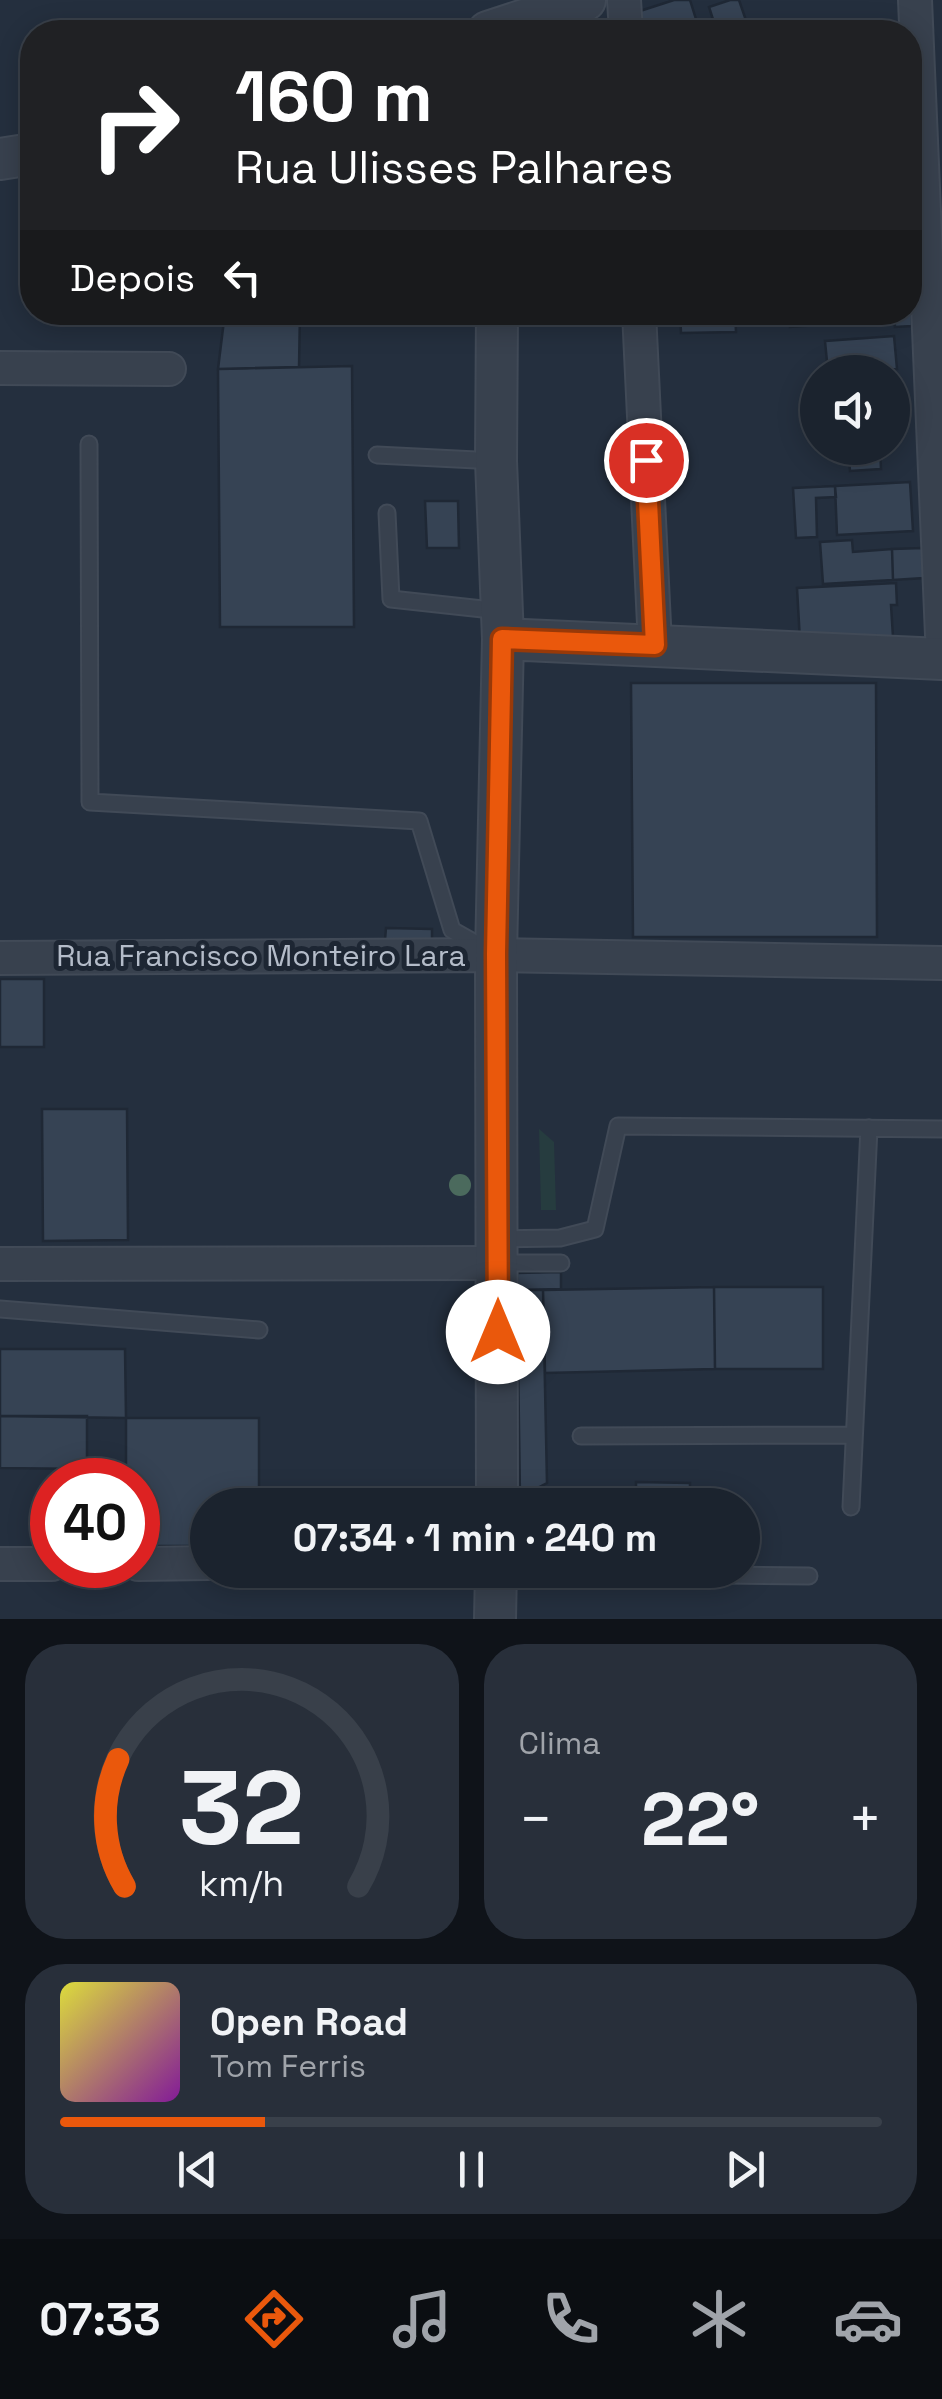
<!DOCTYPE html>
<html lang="pt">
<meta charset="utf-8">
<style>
body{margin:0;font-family:"Space Grotesk",sans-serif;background:#282f3a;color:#f1f3f6;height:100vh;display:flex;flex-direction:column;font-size:38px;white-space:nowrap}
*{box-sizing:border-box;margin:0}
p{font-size:32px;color:#a0a4aa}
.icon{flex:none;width:55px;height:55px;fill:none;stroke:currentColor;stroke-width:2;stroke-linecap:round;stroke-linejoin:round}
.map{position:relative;height:1619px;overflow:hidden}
.details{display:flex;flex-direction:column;gap:25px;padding:25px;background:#0f1319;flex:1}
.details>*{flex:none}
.guide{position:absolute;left:20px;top:20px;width:902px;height:305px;border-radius:40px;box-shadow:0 5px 25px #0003,0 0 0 2px #39404a;background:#202124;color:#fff;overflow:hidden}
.fabs{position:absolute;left:800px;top:355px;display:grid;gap:20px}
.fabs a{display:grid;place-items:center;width:110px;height:110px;border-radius:50%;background:#1b232e;box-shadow:0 5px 25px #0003,0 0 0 2px #39404a;font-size:50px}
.speed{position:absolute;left:30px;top:1458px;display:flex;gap:20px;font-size:50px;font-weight:700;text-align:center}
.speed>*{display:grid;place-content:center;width:130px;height:130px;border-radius:50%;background:#1b232e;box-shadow:0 5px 25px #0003,0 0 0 2px #39404a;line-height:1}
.speed .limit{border:15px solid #d22;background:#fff;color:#111}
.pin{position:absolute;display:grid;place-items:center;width:85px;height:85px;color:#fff;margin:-42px;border:5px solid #fff;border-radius:50%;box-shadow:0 2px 10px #0007}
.me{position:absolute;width:110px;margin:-55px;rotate:0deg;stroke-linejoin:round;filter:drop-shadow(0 0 8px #0008)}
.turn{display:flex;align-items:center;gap:35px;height:210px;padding:0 50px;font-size:45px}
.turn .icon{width:130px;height:130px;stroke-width:2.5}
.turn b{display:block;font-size:70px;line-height:85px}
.then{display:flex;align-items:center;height:95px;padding:0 50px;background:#0003;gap:20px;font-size:38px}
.big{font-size:75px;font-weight:700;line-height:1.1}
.details .card{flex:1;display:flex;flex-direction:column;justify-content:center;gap:15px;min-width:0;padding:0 35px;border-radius:40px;background:#282f3a}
.details .dial{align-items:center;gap:0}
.dial svg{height:260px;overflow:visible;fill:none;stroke:#39404a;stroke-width:7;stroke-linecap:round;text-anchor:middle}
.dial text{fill:#f1f3f6;stroke:none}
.song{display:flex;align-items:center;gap:30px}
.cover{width:120px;height:120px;border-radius:15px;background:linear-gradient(135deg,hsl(60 70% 55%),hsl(290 70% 35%))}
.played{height:10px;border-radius:5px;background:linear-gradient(90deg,#ea580c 25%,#39404a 25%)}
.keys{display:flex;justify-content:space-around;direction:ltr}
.heat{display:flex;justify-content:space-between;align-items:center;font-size:55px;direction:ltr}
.details .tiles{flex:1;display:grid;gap:25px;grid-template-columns:1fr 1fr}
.card:last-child{grid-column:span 2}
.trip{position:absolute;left:190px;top:1488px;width:570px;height:100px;border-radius:50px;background:#1b232e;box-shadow:0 5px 25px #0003,0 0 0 2px #39404a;font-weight:700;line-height:100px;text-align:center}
.dock{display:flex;height:160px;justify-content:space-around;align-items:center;background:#0b0e12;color:#a0a4aa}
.dock .icon{width:70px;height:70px}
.dock .active{color:#ea580c}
.dock b{font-size:45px;color:#f1f3f6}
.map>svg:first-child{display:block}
.green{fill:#263c3f}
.building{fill:#364354;stroke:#1f2835;stroke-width:2.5}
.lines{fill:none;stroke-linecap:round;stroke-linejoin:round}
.service-casing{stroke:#414a57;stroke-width:19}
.minor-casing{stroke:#414a57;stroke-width:36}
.tertiary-casing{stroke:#414a57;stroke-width:44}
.service{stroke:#38414e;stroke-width:15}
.minor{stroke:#38414e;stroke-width:32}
.tertiary{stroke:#38414e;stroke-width:40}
.tree{fill:#4b6a5d}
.route-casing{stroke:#983908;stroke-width:25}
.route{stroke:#ea580c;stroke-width:18}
.labels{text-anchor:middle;stroke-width:10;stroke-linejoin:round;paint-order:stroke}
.street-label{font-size:30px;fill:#b4bcc9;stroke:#1d2633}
</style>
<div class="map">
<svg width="942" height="1619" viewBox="0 0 942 1619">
<rect width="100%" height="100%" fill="#242f3e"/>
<path class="green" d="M539,1129L554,1142L556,1210H541Z"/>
<path class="building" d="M674,0H690L700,32H641L640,11Z
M730,0H739L750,32H717L709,7Z
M225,312H300L299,367L218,369Z
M680,312H735L736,332L681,333Z
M789,312H850V323L790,327Z
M853,312H894L895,319L854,322Z
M912,313V326L895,327L894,314Z
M894,336L897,369L828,372L825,341Z
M352,366L354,627H220L218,369Z
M848,448H880L881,469L850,471Z
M910,482L913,531L837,535L835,486Z
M835,486L836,497L816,498L817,537L796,538L793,488Z
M425,501H458L459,548H427Z
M852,540L853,552L892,549L893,580L823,584L820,542Z
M923,548L924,578L893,580L892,549Z
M896,583L897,605H891L893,637L800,641L797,588Z
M631,683H876L877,937H633Z
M386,928L432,929V941L385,940Z
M0,979H44V1047H0Z
M42,1109H127L128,1240L43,1241Z
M561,1272V1289L517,1290V1273Z
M714,1287H823V1369H715Z
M714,1287L715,1369L545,1373L543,1290Z
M517,1290H543L547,1483L520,1497Z
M0,1349H125L126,1418L0,1416Z
M0,1416H87V1469L0,1468Z
M126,1418H259V1505H208V1546H138V1480H126Z
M636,1482L690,1483V1505H636Z"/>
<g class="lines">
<g class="service-casing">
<path id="service" d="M89,444L90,802L419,821L452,930L484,948
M377,455L496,461
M387,513L391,599L501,611
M498,1239L560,1238L595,1229L618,1126L942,1129
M498,1263H561
M0,1309L259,1330
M581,1436L854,1435
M851,1507L869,1128
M498,1572L809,1576"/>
</g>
<g class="minor-casing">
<path id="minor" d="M624,0L626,32
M915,0L942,635
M639,312L655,645
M0,368L169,369
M0,958L496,955L942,963
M0,1264L498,1263
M0,1564H52
M138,1564L208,1563
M462,1570L496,1572"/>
</g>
<g class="tertiary-casing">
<path id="tertiary" d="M488,32L585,0
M0,159L32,154
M503,639L942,659
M497,1505L496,955L503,639L496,461L497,312
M495,1619L496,1570"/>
</g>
<use href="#service" class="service"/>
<use href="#minor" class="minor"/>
<use href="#tertiary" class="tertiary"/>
</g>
<circle class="tree" cx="460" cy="1185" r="11"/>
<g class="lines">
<g class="route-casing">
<path id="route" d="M498,1332L496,954L502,639L655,645L646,460"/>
</g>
<use href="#route" class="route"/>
</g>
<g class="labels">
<g class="street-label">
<text x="261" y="966">Rua Francisco Monteiro Lara</text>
</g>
</g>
</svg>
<div class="fabs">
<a><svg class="icon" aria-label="sound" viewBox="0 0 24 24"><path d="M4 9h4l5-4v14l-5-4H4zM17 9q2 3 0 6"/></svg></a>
</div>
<div class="speed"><div class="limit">40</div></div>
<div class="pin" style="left:646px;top:460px;background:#d93025"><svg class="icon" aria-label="arrive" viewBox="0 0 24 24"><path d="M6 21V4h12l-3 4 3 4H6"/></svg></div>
<svg class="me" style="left:498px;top:1332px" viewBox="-20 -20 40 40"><circle r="19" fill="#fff"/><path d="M0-13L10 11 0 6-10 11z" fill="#ea580c"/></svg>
<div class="trip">07:34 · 1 min · 240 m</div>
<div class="guide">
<div class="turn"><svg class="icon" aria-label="right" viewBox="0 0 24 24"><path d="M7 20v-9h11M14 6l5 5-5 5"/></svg><div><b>160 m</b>Rua Ulisses Palhares</div></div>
<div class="then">Depois<svg class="icon" aria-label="left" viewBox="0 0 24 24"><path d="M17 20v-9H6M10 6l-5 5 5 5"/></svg></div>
</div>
</div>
<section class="details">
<div class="tiles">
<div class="card dial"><svg viewBox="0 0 100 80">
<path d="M14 69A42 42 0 1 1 86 69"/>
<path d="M14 69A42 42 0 0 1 12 30" stroke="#ea580c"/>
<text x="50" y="56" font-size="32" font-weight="700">32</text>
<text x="50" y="72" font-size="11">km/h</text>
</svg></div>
<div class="card"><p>Clima</p>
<div class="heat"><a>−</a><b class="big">22°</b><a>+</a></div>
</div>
<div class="card">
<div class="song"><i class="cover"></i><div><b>Open Road</b><p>Tom Ferris</p></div></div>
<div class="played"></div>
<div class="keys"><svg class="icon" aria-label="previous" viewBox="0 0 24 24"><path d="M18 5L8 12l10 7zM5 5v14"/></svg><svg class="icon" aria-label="pause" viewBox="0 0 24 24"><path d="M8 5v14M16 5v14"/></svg><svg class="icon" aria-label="next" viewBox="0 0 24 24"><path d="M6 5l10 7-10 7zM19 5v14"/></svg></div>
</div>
</div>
</section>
<nav class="dock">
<b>07:33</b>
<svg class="icon active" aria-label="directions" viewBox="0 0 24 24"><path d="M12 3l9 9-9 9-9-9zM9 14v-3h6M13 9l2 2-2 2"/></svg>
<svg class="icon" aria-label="music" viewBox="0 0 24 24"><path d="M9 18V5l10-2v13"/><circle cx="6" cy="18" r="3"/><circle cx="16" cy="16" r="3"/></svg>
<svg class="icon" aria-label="phone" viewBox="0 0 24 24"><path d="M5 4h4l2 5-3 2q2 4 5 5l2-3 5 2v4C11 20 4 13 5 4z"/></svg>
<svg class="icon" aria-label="climate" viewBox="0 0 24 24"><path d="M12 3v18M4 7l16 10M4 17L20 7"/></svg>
<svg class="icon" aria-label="car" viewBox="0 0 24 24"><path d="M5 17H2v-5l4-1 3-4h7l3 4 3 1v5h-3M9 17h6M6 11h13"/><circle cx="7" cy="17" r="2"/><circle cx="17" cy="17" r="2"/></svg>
</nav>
